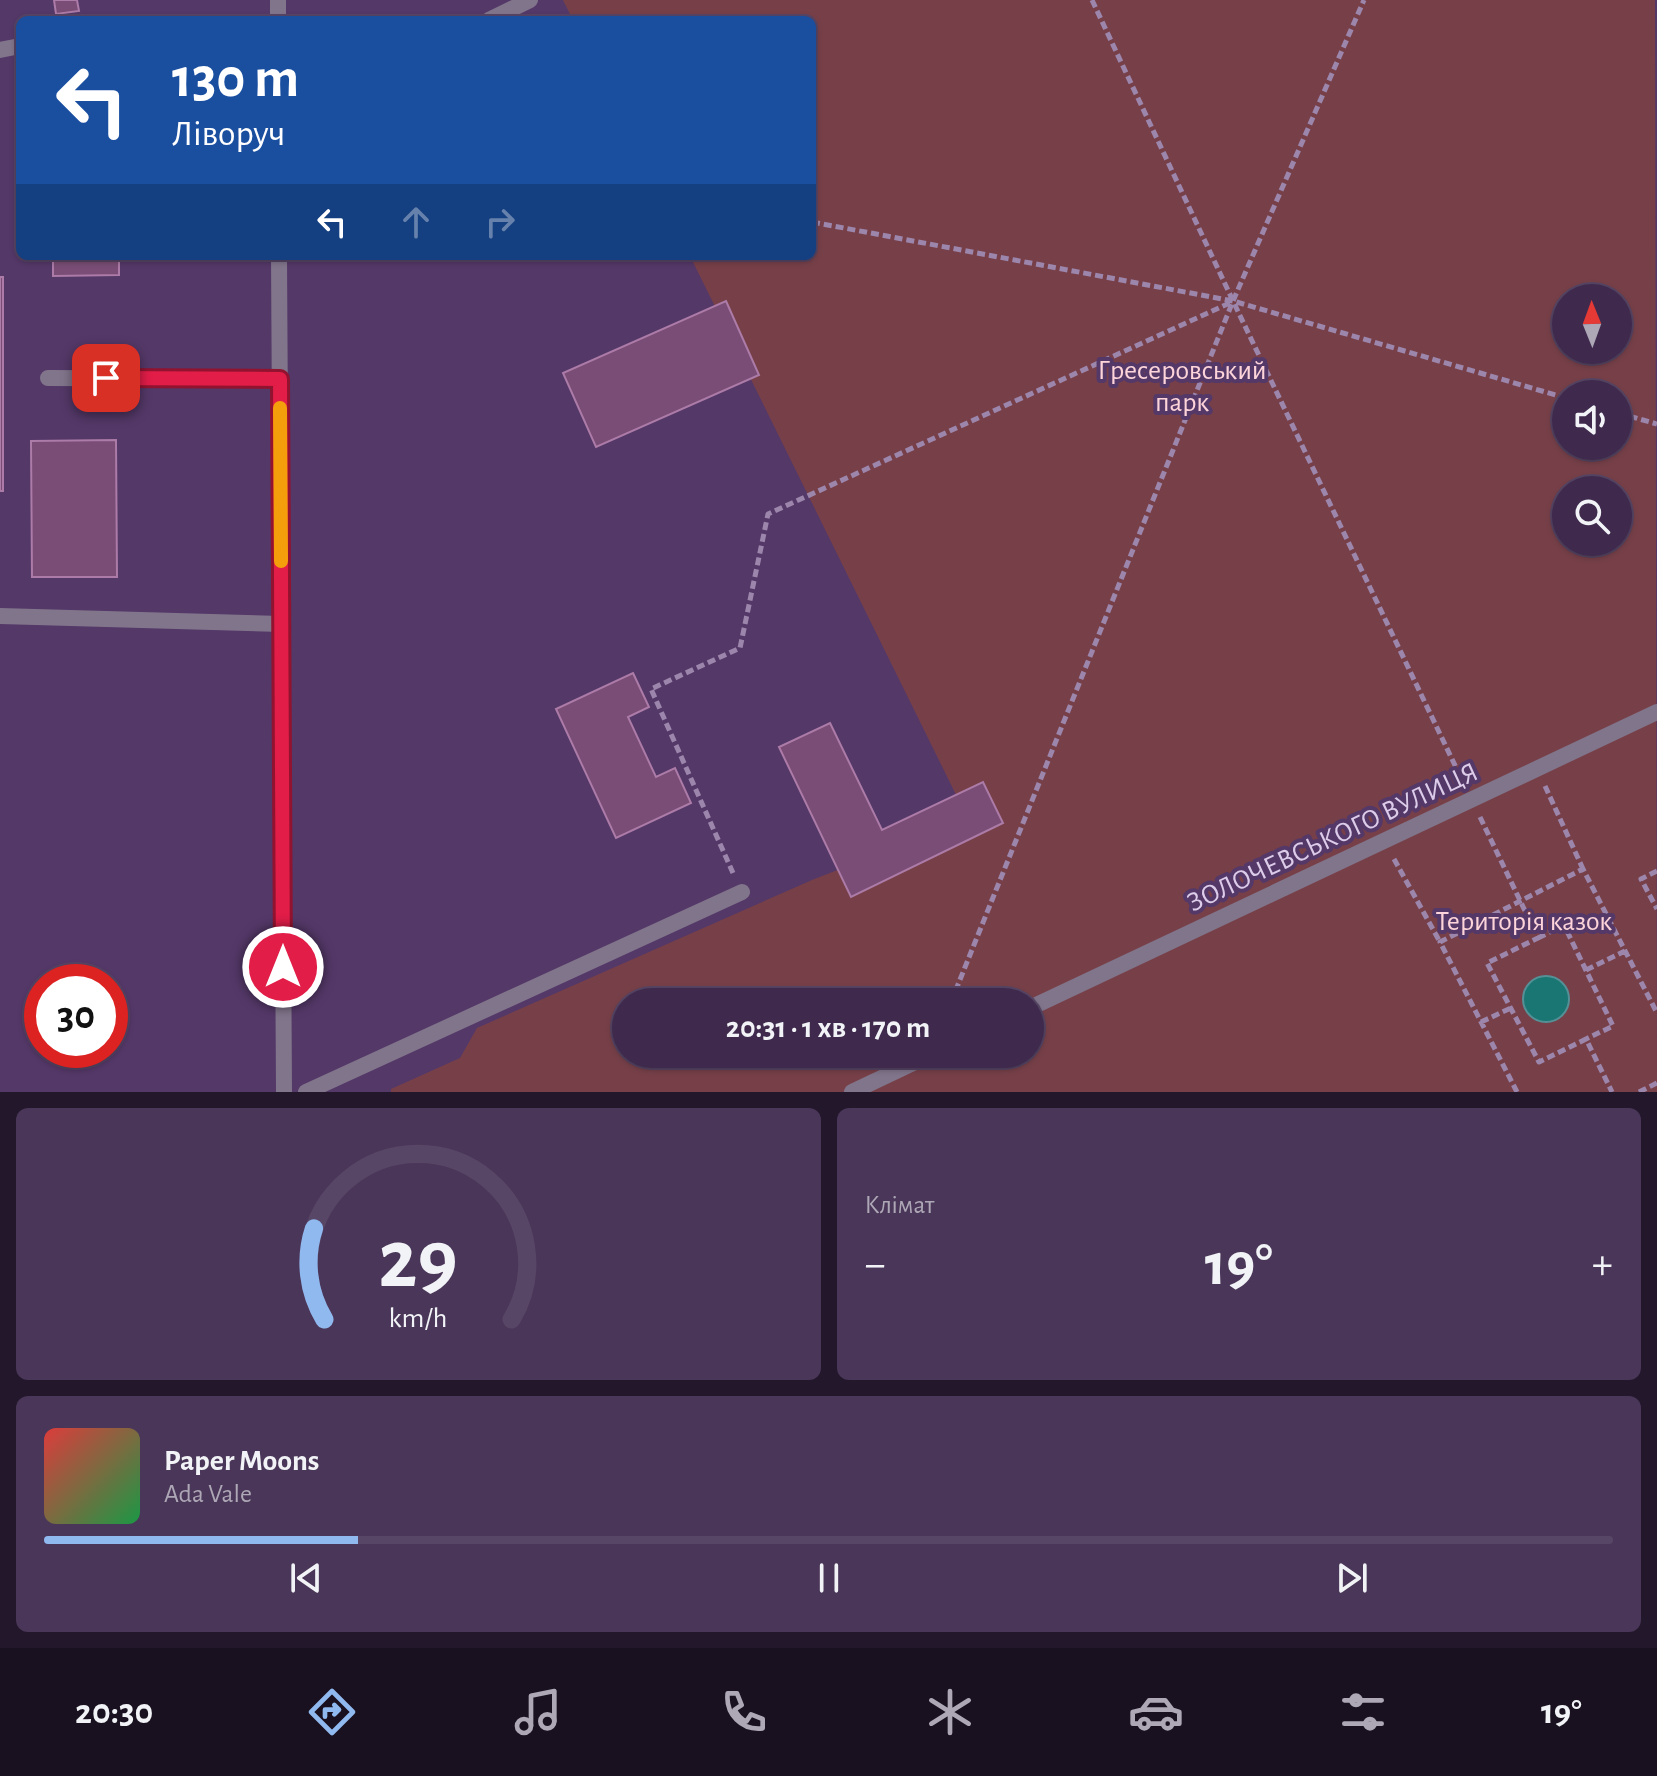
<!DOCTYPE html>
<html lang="uk">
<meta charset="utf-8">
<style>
body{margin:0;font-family:"Alegreya Sans",sans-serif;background:#4a3658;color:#f1f3f6;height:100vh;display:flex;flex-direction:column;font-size:30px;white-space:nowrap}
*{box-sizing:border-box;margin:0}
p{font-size:26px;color:#ada7b6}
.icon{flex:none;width:44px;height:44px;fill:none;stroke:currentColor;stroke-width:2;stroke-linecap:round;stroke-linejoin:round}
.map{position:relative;height:1092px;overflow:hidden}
.sheet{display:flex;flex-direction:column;gap:16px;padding:16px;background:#23172b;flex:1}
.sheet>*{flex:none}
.top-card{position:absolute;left:16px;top:16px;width:800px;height:244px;border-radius:12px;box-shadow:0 2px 6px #0004,0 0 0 2px #584666;background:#1a4fa0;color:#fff;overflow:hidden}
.needle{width:52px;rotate:359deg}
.buttons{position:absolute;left:1552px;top:284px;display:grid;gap:16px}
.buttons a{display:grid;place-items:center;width:80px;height:80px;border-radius:50%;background:#3f2a4e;box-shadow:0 2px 6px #0004,0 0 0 2px #584666;font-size:40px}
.speed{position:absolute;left:24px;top:964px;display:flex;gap:16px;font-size:40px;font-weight:700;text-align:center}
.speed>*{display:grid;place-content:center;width:104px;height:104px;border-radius:50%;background:#3f2a4e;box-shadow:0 2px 6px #0004,0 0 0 2px #584666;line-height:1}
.speed .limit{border:12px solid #d22;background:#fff;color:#111}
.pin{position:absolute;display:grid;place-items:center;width:68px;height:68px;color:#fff;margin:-34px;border-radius:16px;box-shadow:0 4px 12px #0006}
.me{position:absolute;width:88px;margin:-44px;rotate:0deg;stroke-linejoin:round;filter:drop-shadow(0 0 6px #0008)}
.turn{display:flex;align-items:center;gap:28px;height:168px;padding:0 24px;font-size:36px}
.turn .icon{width:104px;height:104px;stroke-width:2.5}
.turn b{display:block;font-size:56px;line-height:68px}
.lanes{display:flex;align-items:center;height:76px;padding:0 24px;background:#0003;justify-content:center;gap:40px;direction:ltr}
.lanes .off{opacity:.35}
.big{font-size:60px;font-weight:600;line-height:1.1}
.sheet .tile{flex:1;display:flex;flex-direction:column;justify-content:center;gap:12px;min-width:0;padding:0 28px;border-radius:12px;background:#4a3658}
.sheet .dial{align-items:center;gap:0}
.dial svg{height:208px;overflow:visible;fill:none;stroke:#584666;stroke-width:7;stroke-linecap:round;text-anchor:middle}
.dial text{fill:#f1f3f6;stroke:none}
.song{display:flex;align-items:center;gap:24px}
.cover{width:96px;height:96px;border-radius:12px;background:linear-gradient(135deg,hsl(0 70% 55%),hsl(140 70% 35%))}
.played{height:8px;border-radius:4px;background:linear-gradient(90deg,#90b9f0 20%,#584666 20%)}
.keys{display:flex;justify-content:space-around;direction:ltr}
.heat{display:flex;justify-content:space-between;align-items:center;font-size:44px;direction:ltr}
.sheet .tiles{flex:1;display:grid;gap:16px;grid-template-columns:1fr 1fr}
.tile:last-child{grid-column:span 2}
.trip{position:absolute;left:612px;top:988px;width:432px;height:80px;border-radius:40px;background:#3f2a4e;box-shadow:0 2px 6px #0004,0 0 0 2px #584666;font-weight:600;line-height:80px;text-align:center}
.menu{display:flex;height:128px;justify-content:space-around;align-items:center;background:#19111f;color:#ada7b6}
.menu .icon{width:56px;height:56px}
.menu .on{color:#90b9f0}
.menu b{font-size:36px;color:#f1f3f6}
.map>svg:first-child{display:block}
.green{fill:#774049;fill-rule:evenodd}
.water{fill:#197672;stroke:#549096;stroke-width:2}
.building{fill:#794d75;stroke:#ac7ba7;stroke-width:2}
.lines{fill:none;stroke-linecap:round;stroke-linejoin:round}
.path{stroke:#9c86ac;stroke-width:5;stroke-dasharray:8 4;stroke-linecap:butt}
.service{stroke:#81758b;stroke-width:16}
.pedestrian{stroke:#81758b;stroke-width:16}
.minor{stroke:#81758b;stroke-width:16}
.route-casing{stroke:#92132f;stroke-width:20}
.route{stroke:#e11d48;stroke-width:14}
.slow{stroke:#f59e0b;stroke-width:14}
.labels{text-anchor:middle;stroke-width:8;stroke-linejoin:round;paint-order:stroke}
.park-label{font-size:28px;fill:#fcd4d9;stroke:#543868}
.street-label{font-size:28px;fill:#dccce9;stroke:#543868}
</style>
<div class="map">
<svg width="1657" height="1092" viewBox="0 0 1657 1092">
<rect width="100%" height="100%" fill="#543868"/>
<path class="green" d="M563,0H1655L1657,1092H391V1089L460,1058L477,1028L812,880L968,819L690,256H812V20H573ZM1566,298H1618V350H1566ZM1566,394H1618V446H1566ZM1566,490H1618V542H1566ZM626,1002H1030V1054H626Z"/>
<path class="water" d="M1523 999a23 23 0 1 1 46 0a23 23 0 1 1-46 0Z"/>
<path class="building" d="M54,0H77L79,11L56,14Z
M53,256H119V275L53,276Z
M0,277H3V491H0Z
M726,301L759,375L596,447L563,373Z
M116,440L117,577H32L31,441Z
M633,673L649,707L628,717L656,777L675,768L691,803L616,838L556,709Z
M830,723L882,830L983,782L1003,823L851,897L779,747Z"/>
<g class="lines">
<path class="path" d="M1092,0L1233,301L1462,780
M812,222L1233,301L1566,398
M1618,413L1657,424
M1545,786L1583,869
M1480,817L1538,938L1487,963L1539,1062L1586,1039L1612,1092
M1394,859L1440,942
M1657,871L1641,879L1657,909
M733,873L651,689L740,648L768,514L1232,302
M1538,938L1564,925L1613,1026L1586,1039
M1586,970L1625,951
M951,1002L1233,301L1364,0
M1481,1022L1511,1008
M1517,1092L1440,942L1583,869L1657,1013
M1639,1092L1657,1083"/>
<path class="service" d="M48,378L280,379
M306,1092L742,892"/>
<path class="pedestrian" d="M1030,1008L1657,712
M852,1092L932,1054"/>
<path class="minor" d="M278,0V20
M489,20L530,0
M0,50L20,46
M279,256L284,1092
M0,616L282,624"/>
</g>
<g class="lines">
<g class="route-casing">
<path id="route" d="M106,378L280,379L283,967"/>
</g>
<use href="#route" class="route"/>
<path class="slow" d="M280,408L281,561"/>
</g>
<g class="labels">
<g class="park-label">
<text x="1182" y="379">Гресеровський<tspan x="1182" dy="32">парк</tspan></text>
<text x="1524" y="930">Територія казок</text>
</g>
<g class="street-label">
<text transform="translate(1332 836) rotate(-25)" y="10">ЗОЛОЧЕВСЬКОГО ВУЛИЦЯ</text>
</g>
</g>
</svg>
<div class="buttons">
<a><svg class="needle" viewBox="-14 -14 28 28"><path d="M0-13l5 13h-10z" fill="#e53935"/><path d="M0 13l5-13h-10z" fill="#ada7b6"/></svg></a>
<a><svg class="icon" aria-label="sound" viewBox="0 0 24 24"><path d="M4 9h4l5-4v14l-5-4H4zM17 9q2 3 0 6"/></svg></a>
<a><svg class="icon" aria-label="search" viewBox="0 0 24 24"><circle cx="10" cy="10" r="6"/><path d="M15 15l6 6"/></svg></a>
</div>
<div class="speed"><div class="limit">30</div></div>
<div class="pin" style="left:106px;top:378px;background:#d93025"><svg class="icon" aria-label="arrive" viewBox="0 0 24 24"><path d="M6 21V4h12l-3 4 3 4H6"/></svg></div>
<svg class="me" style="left:283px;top:967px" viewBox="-20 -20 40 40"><circle r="17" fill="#e11d48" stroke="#fff" stroke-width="3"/><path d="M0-11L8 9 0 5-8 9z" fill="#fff"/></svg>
<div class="trip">20:31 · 1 хв · 170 m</div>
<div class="top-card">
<div class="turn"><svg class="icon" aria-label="left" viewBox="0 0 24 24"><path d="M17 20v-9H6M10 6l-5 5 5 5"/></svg><div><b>130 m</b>Ліворуч</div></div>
<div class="lanes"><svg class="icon" aria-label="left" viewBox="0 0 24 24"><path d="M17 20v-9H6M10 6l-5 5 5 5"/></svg><svg class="icon off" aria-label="ahead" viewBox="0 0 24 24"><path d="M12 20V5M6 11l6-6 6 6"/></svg><svg class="icon off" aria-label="right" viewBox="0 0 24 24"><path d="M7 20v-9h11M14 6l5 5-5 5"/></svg></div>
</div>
</div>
<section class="sheet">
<div class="tiles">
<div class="tile dial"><svg viewBox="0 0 100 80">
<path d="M14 69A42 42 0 1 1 86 69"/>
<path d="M14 69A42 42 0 0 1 10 34" stroke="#90b9f0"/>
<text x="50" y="56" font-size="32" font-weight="700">29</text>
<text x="50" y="72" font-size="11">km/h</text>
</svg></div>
<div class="tile"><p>Клімат</p>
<div class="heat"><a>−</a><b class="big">19°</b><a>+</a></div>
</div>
<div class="tile">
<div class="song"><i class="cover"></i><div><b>Paper Moons</b><p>Ada Vale</p></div></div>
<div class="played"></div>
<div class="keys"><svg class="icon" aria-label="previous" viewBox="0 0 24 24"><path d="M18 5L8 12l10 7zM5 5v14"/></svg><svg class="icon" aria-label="pause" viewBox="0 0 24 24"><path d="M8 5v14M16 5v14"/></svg><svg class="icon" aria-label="next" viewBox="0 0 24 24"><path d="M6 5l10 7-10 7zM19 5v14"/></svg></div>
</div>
</div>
</section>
<nav class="menu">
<b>20:30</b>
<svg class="icon on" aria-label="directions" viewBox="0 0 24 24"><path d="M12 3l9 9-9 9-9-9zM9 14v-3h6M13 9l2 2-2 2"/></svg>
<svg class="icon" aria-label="music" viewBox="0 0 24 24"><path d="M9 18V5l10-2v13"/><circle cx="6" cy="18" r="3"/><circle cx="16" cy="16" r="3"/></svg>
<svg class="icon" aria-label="phone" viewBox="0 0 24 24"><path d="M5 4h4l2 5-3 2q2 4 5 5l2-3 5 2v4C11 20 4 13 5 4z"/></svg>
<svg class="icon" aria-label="climate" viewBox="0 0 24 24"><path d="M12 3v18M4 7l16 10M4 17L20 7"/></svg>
<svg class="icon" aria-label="car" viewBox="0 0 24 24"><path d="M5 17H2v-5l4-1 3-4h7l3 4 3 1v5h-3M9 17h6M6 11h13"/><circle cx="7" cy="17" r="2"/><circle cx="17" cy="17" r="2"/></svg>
<svg class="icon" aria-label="filters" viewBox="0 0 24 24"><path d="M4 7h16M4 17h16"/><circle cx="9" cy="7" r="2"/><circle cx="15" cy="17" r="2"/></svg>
<b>19°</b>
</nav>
